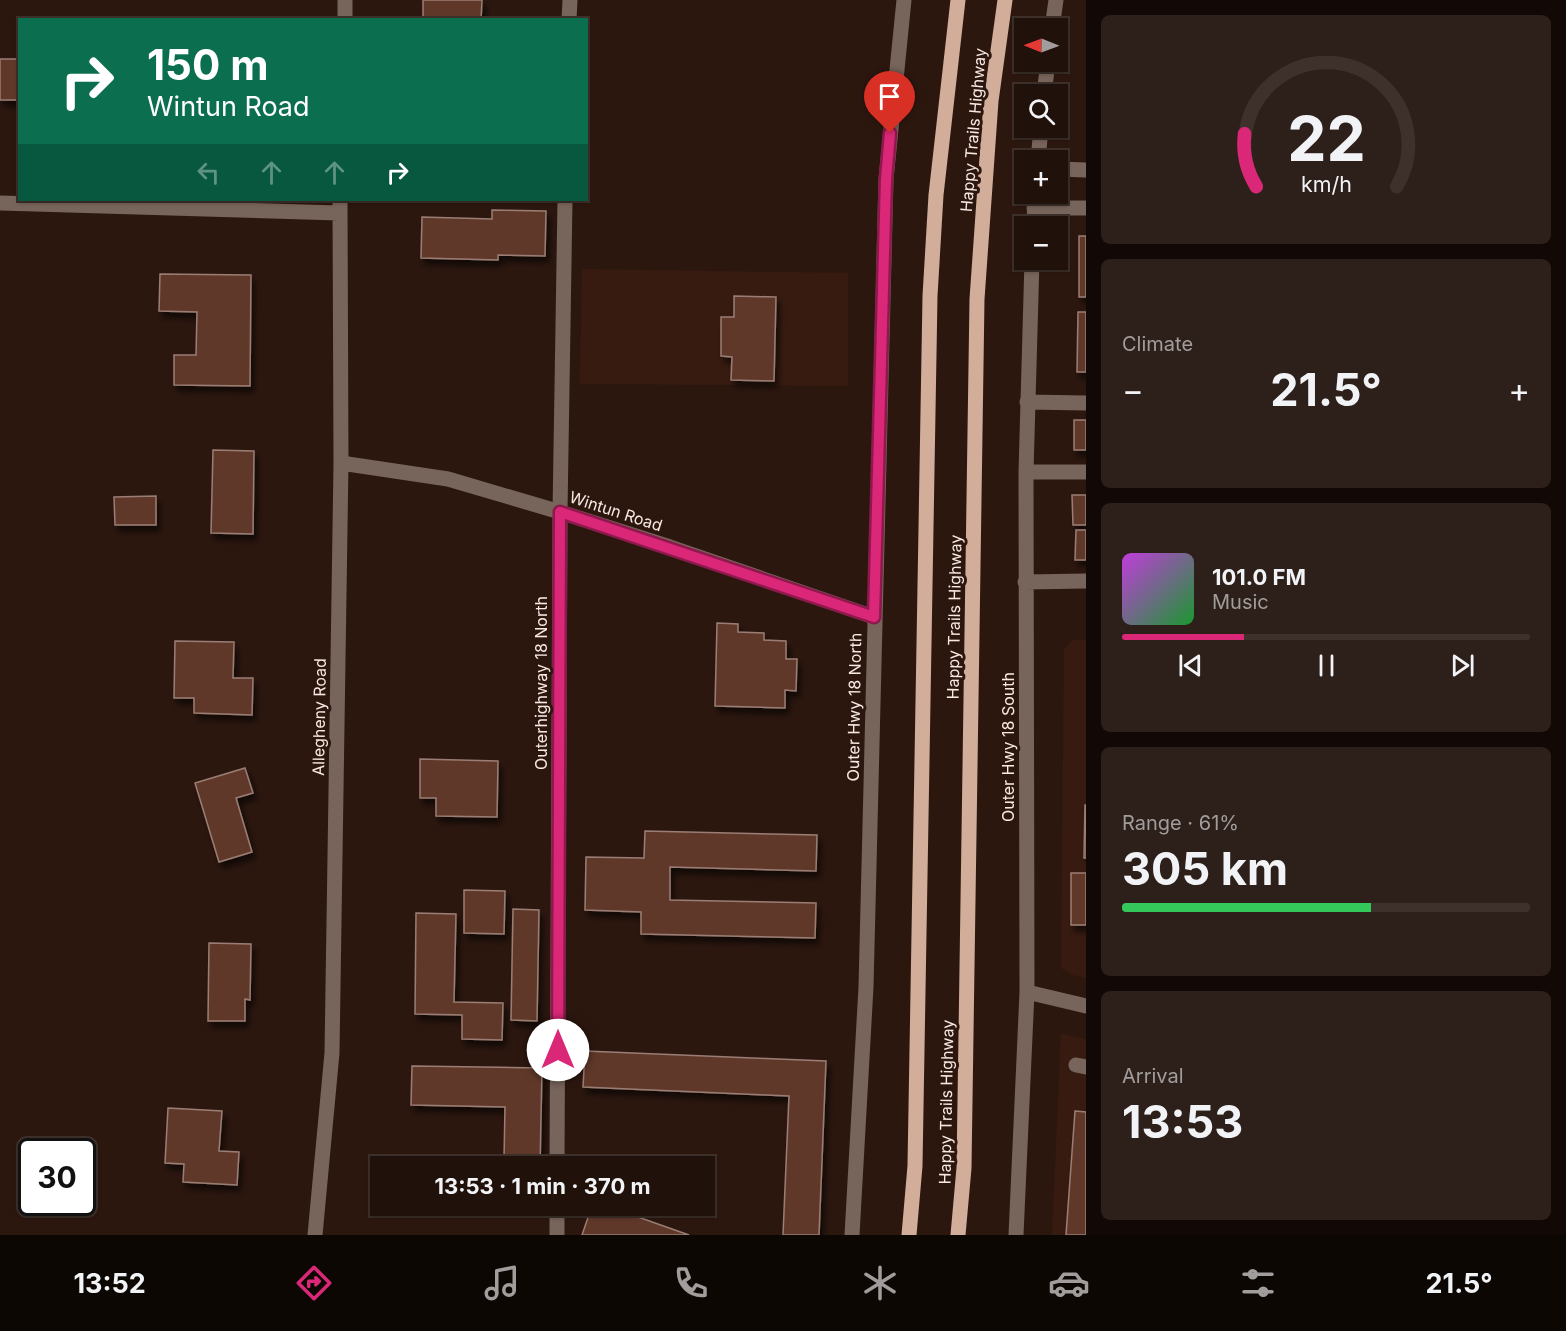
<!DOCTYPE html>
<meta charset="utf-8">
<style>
body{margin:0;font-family:Inter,sans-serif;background:#2d1f19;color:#f1f3f6;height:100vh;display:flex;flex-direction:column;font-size:22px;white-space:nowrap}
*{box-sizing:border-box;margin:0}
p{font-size:20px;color:#a29d9d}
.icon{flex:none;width:33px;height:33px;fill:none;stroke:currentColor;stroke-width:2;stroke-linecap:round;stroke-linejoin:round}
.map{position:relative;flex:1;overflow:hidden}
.drawer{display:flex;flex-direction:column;gap:15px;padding:15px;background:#120906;width:480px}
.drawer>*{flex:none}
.top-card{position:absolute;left:18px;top:18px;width:570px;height:183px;border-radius:0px;box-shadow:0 2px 4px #0004,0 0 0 2px #3e312c;background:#0b6e4f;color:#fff;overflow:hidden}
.needle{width:39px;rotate:271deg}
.fabs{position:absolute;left:1014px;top:18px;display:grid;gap:12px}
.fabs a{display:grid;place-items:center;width:54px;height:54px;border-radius:0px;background:#21110b;box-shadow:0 2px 4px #0004,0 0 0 2px #3e312c;font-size:30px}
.speed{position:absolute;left:18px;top:1138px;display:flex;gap:12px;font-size:30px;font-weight:700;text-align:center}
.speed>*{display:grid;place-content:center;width:78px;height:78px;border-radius:50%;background:#21110b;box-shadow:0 2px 4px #0004,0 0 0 2px #3e312c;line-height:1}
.speed .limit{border:3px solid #111;border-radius:9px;background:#fff;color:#111}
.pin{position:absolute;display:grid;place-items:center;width:51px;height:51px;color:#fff;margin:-62px -26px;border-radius:50% 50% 50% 0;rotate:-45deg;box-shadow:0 0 6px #0007}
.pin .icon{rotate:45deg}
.me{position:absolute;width:66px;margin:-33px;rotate:0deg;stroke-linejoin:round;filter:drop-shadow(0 0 4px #0008)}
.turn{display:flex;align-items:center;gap:21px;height:126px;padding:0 30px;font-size:27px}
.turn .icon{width:78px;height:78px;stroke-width:2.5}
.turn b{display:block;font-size:42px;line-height:51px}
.lanes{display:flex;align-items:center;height:57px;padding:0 30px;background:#0003;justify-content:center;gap:30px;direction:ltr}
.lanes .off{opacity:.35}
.big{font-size:45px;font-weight:700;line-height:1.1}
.drawer .widget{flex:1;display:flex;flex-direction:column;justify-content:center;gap:9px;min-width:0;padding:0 21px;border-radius:9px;background:#2d1f19}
.drawer .dial{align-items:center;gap:0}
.dial svg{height:156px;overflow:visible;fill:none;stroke:#3e312c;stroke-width:7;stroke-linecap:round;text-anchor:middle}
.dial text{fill:#f1f3f6;stroke:none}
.song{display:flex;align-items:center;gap:18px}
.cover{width:72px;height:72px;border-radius:9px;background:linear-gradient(135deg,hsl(290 70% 55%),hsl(130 70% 35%))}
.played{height:6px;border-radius:3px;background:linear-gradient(90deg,#db2777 30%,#3e312c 30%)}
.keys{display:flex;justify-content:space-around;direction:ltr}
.heat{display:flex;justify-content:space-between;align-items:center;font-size:33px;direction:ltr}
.charge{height:9px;border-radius:4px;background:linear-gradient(90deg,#34c759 61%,#3e312c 0)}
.trip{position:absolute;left:370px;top:1156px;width:345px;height:60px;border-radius:0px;background:#21110b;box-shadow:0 2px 4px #0004,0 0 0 2px #3e312c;font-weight:700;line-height:60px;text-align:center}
.tab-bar{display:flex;height:96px;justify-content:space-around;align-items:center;background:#0d0704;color:#a29d9d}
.tab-bar .icon{width:42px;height:42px}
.tab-bar .selected{color:#db2777}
.tab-bar b{font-size:27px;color:#f1f3f6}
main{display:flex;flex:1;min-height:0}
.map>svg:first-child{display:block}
.built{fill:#371b10}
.building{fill:#61392a;stroke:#9a7e74;stroke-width:1.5;filter:url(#shadow)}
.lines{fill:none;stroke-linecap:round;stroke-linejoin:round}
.minor{stroke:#77645b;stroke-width:15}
.major{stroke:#d2ad99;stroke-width:15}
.route-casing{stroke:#8e194d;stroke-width:15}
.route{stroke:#db2777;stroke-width:10}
.labels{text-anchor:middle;stroke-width:6;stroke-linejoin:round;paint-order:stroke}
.street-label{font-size:16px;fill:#f8e9e3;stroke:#2c170f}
</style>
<main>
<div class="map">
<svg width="1086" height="1235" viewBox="0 0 1086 1235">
<defs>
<filter id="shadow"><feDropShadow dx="3.5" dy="6" stdDeviation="3" flood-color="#0009"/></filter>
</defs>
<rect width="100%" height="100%" fill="#2c170f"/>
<path class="built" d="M582,269L848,273V386L580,384Z
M1072,640H1086V978L1072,975L1061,968L1064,650Z
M1061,1034L1086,1039V1235H1052Z"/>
<path class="building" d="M423,0H482L481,20H423Z
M0,59H20V100H0Z
M492,210L546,211L545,256L498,255V260L421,258L422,217L492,219Z
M1079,236H1086V297H1079Z
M160,274L251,275L250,386L174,385V355H196L197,312L159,311Z
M734,296L776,297L774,381L731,380L732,357L721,356V317H734Z
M1078,312H1086V372H1077Z
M1074,420H1086V450H1074Z
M213,450L254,451L253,534L211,533Z
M1072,495H1086V525H1073Z
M156,496V525H115L114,497Z
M1076,530H1086V560H1075Z
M717,623L738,624V632L764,633V640L786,641V659H797L796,691L785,690V708L715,706Z
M175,641L234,642L233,678H253L252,715L194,713V698H174Z
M420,759L498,761L497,817L436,816V798H420Z
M245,768L253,793L236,798L252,852L219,862L195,783Z
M1085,805H1086V858H1084Z
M645,831L817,835L816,871L670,867V900L816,903L815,938L641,934V912L585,910L586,857L644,858Z
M1071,873H1086V925H1071Z
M464,890L505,891L504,934L464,933Z
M513,909L539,910L537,1021L511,1020Z
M416,913L456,914L454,1002L503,1003L502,1040L462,1039V1015L415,1014Z
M209,943L251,944L250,1000L245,999V1021H208Z
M585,1051L826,1061L819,1235H783L789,1096L583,1087Z
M412,1066L542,1068L540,1167H411V1157L504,1159L505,1107L411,1105Z
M168,1108L222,1111L219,1151L239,1152L237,1185L183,1182L184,1164L165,1163Z
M1075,1111L1086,1112V1235H1066Z
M592,1206H607L689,1235H582Z"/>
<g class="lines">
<path class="minor" d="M345,20V0
M569,20L570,0
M1052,28L1056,0
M1044,94L1048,62
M1038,160L1041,128
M1058,169L1086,170
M0,203L339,213
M1034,208H1086
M1034,226L1035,194
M1027,402L1086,403
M341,463L448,479L560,512L670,547L874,617
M1026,472H1086
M1025,582L1086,581
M1027,992L1086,1006
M1076,1065L1086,1067
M557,1167L560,512L565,200
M315,1235L332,1053L341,463L340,200
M557,1235V1206
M852,1235L866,987L886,179L904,0
M1016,1235L1027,992L1026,472L1032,260"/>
<path class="major" d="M909,1235L915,1166L930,296L936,195L958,0
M958,1235L964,1168L977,299L991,101L1005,0"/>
</g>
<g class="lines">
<g class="route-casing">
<path id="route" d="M558,1050L560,512L874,617L886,179L890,133"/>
</g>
<use href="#route" class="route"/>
</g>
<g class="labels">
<g class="street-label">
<text transform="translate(973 130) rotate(-85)" y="6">Happy Trails Highway</text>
<text transform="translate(616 511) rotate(18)" y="6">Wintun Road</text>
<text transform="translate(954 617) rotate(-89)" y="6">Happy Trails Highway</text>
<text transform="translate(541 683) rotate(-90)" y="6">Outerhighway 18 North</text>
<text transform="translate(854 707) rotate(-89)" y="6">Outer Hwy 18 North</text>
<text transform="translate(319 717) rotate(-89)" y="6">Allegheny Road</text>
<text transform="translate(1008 747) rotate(-90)" y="6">Outer Hwy 18 South</text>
<text transform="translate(946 1102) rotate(-89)" y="6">Happy Trails Highway</text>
</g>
</g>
</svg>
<div class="fabs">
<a><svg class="needle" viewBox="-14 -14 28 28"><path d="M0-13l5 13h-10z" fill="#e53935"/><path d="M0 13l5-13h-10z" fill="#a29d9d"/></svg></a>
<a><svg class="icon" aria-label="search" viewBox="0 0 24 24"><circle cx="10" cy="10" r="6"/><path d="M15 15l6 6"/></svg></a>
<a>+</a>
<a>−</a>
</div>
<div class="speed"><div class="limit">30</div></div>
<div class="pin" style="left:890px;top:133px;background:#d93025"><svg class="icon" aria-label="arrive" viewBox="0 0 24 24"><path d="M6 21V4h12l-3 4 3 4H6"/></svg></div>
<svg class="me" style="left:558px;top:1050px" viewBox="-20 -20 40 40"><circle r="19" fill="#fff"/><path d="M0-13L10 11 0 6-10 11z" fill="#db2777"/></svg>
<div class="trip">13:53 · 1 min · 370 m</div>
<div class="top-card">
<div class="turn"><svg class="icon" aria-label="right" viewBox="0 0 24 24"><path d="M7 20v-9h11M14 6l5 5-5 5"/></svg><div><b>150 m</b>Wintun Road</div></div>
<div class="lanes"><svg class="icon off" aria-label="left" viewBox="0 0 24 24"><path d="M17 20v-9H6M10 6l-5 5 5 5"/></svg><svg class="icon off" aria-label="ahead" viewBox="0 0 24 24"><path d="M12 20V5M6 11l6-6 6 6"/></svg><svg class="icon off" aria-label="ahead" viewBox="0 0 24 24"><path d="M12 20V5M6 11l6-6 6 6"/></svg><svg class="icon" aria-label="right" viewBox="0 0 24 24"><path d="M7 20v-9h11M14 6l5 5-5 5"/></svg></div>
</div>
</div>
<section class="drawer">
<div class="widget dial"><svg viewBox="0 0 100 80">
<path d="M14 69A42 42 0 1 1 86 69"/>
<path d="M14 69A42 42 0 0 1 8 42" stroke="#db2777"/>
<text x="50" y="56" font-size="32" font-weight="700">22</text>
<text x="50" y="72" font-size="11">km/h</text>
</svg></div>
<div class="widget"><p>Climate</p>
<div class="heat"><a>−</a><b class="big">21.5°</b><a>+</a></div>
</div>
<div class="widget">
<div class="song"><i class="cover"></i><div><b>101.0 FM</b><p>Music</p></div></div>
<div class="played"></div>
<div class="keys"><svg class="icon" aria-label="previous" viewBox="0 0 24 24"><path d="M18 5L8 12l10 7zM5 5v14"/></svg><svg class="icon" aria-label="pause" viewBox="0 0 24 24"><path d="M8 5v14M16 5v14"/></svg><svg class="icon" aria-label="next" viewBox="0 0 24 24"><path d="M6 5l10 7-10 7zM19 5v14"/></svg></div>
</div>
<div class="widget"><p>Range · 61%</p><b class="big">305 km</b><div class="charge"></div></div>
<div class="widget"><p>Arrival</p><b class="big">13:53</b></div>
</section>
</main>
<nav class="tab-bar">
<b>13:52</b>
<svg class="icon selected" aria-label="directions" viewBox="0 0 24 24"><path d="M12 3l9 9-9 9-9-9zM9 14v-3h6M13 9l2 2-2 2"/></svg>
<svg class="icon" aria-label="music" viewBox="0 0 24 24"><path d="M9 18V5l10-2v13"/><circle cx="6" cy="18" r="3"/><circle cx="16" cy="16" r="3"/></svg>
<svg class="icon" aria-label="phone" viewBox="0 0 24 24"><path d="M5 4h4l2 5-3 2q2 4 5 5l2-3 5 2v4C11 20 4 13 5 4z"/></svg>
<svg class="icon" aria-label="climate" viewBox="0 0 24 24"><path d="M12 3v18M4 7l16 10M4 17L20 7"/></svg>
<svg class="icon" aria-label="car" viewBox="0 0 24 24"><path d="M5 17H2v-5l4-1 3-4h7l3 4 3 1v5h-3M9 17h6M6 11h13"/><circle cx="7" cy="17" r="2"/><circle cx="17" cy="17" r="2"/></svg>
<svg class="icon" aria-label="filters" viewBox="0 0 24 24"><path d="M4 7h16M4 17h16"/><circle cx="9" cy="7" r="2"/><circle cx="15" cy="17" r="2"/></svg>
<b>21.5°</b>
</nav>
